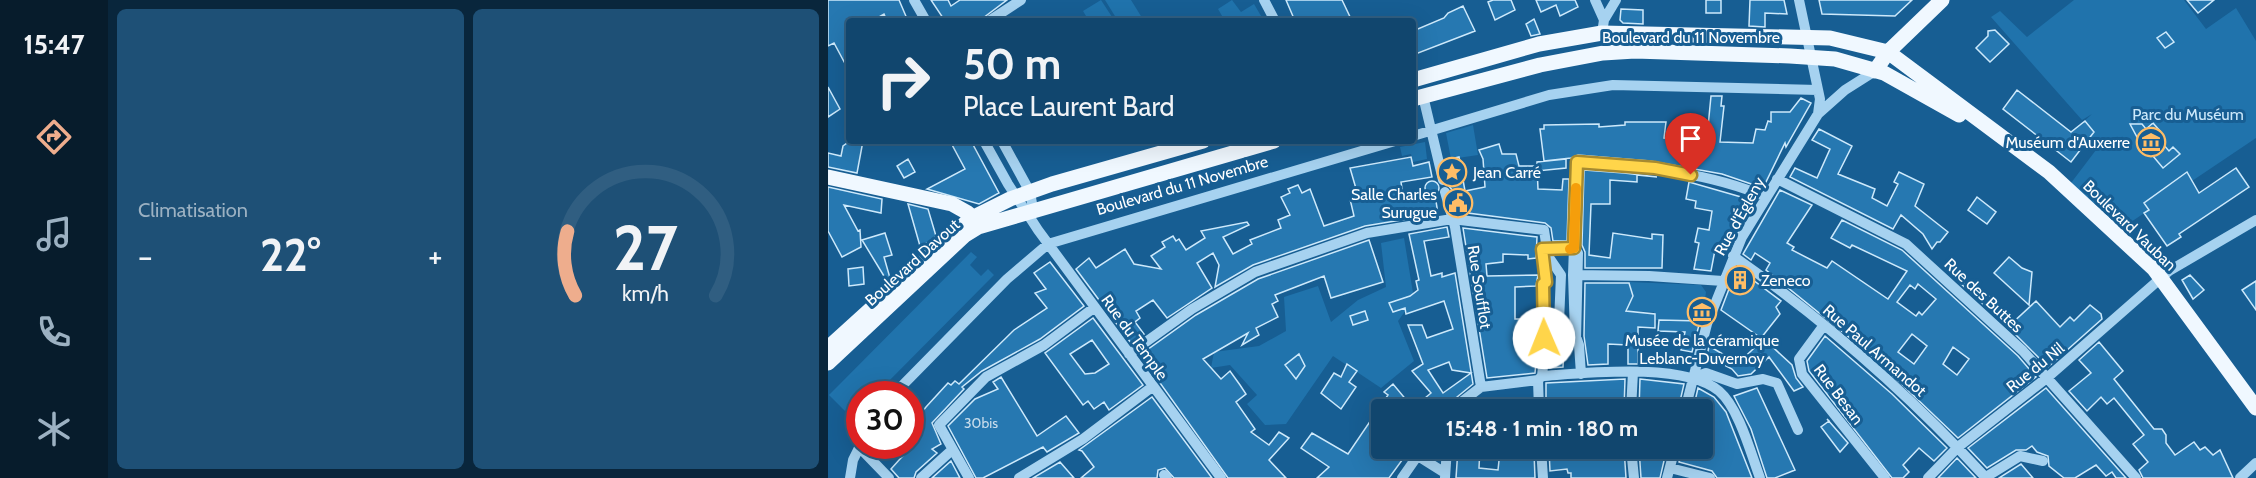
<!DOCTYPE html>
<html lang="fr">
<meta charset="utf-8">
<style>
body{margin:0;font-family:Cabin,sans-serif;background:#1e5076;color:#f1f3f6;height:100vh;display:flex;flex-direction:column;font-size:22px;white-space:nowrap}
*{box-sizing:border-box;margin:0}
p{font-size:20px;color:#9cb1c2}
.icon{flex:none;width:33px;height:33px;fill:none;stroke:currentColor;stroke-width:2;stroke-linecap:round;stroke-linejoin:round}
.map{position:relative;flex:1;overflow:hidden}
.sheet{display:flex;flex-direction:column;gap:9px;padding:9px;background:#09263c;width:720px}
.sheet>*{flex:none}
.hud{position:absolute;left:18px;top:18px;width:570px;height:126px;border-radius:6px;box-shadow:0 6px 24px #0002,0 0 0 2px #305e81;background:#11466e;color:#f1f3f6;overflow:hidden}
.speed{position:absolute;left:18px;top:381px;display:flex;gap:12px;font-size:30px;font-weight:700;text-align:center}
.speed>*{display:grid;place-content:center;width:78px;height:78px;border-radius:50%;background:#11466e;box-shadow:0 6px 24px #0002,0 0 0 2px #305e81;line-height:1}
.speed .limit{border:9px solid #d22;background:#fff;color:#111}
.pin{position:absolute;display:grid;place-items:center;width:51px;height:51px;color:#fff;margin:-62px -26px;border-radius:50% 50% 50% 0;rotate:-45deg;box-shadow:0 0 6px #0007}
.pin .icon{rotate:45deg}
.me{position:absolute;width:66px;margin:-33px;rotate:359deg;stroke-linejoin:round;filter:drop-shadow(0 0 4px #0008)}
.turn{display:flex;align-items:center;gap:21px;height:126px;padding:0 18px;font-size:27px}
.turn .icon{width:78px;height:78px;stroke-width:2.5}
.turn b{display:block;font-size:42px;line-height:51px}
.big{font-size:45px;font-weight:700;line-height:1.1}
.sheet .card{flex:1;display:flex;flex-direction:column;justify-content:center;gap:9px;min-width:0;padding:0 21px;border-radius:9px;background:#1e5076}
.sheet .dial{align-items:center;gap:0}
.dial svg{height:156px;overflow:visible;fill:none;stroke:#305e81;stroke-width:7;stroke-linecap:round;text-anchor:middle}
.dial text{fill:#f1f3f6;stroke:none}
.heat{display:flex;justify-content:space-between;align-items:center;font-size:33px;direction:ltr}
.sheet .tiles{flex:1;display:grid;gap:9px;grid-template-columns:repeat(2,1fr)}
.trip{position:absolute;left:543px;top:399px;width:342px;height:60px;border-radius:6px;background:#11466e;box-shadow:0 6px 24px #0002,0 0 0 2px #305e81;font-weight:700;line-height:60px;text-align:center}
main{display:flex;flex:1;min-height:0}
.tabs{display:flex;flex-direction:column;width:108px;justify-content:space-around;align-items:center;background:#071c2c;color:#9cb1c2}
.tabs .icon{width:42px;height:42px}
.tabs .current{color:#eead8d}
.tabs b{font-size:27px;color:#f1f3f6}
.map>svg:first-child{display:block}
.green{fill:#2073ac}
.building{fill:#2678b1;stroke:#cde9fb;stroke-width:1.5;fill-rule:evenodd}
.lines{fill:none;stroke-linecap:round;stroke-linejoin:round}
.minor{stroke:#a6d2f0;stroke-width:10}
.major{stroke:#f0f8ff;stroke-width:15}
.route-casing{stroke:#a68a30;stroke-width:15}
.route{stroke:#ffd54a;stroke-width:10}
.slow{stroke:#f59e0b;stroke-width:10}
.labels{text-anchor:middle;stroke-width:6;stroke-linejoin:round;paint-order:stroke}
.number-label{font-size:14px;fill:#c9ddec}
.street-label{font-size:16px;fill:#fff;stroke:#175e93}
.park-label{font-size:16px;fill:#cde9fb;stroke:#175e93}
.poi-label{font-size:16px;fill:#fff;stroke:#175e93;text-anchor:end}
</style>
<main>
<nav class="tabs">
<b>15:47</b>
<svg class="icon current" aria-label="directions" viewBox="0 0 24 24"><path d="M12 3l9 9-9 9-9-9zM9 14v-3h6M13 9l2 2-2 2"/></svg>
<svg class="icon" aria-label="music" viewBox="0 0 24 24"><path d="M9 18V5l10-2v13"/><circle cx="6" cy="18" r="3"/><circle cx="16" cy="16" r="3"/></svg>
<svg class="icon" aria-label="phone" viewBox="0 0 24 24"><path d="M5 4h4l2 5-3 2q2 4 5 5l2-3 5 2v4C11 20 4 13 5 4z"/></svg>
<svg class="icon" aria-label="climate" viewBox="0 0 24 24"><path d="M12 3v18M4 7l16 10M4 17L20 7"/></svg>
</nav>
<section class="sheet">
<div class="tiles">
<div class="card"><p>Climatisation</p>
<div class="heat"><a>−</a><b class="big">22°</b><a>+</a></div>
</div>
<div class="card dial"><svg viewBox="0 0 100 80">
<path d="M14 69A42 42 0 1 1 86 69"/>
<path d="M14 69A42 42 0 0 1 10 36" stroke="#eead8d"/>
<text x="50" y="56" font-size="32" font-weight="700">27</text>
<text x="50" y="72" font-size="11">km/h</text>
</svg></div>
</div>
</section>
<div class="map">
<svg width="1428" height="478" viewBox="0 0 1428 478">
<rect width="100%" height="100%" fill="#175e93"/>
<path class="green" d="M273,0L286,20L261,21L255,11Z
M277,0H303L316,21H290Z
M404,0L413,12L426,4L436,21H397L390,9Z
M1246,0H1356L1378,29L1408,8L1428,41V138L1294,228L1243,183L1268,150L1267,144L1252,125L1264,114L1254,120L1163,17L1172,11L1199,37Z
M645,125L650,155L623,159L618,133Z
M597,142L599,159L585,162L583,154L574,156L572,147Z
M576,238L586,299L570,321L586,361L553,388L505,356L458,424L437,425L419,404L429,395L402,365L383,368L386,352L431,346L458,331L456,297L490,286L503,322L530,300L558,287L553,243Z
M143,252L149,257L142,265L153,276L160,269L166,275L48,394H32L31,411L24,418L1,395Z
M801,282L873,285L878,292L874,321L827,320L826,312L800,311V299L805,296Z"/>
<path class="building" d="M0,0H71L80,21H59L56,14L44,21H21V71L6,43L0,46Z
M103,0H120L123,6L132,0H179L151,21H117Z
M458,0H514L524,21H467Z
M665,0H683L687,10L667,20L660,2Z
M708,0H747L750,7L732,16L728,5L713,12Z
M878,0H893V13H878Z
M922,0H956L959,14L937,13V27L921,26Z
M991,0H1084L1067,16L994,14Z
M1359,0H1386L1370,13Z
M635,6L647,31L585,55V31L616,18L620,13Z
M793,9L815,10V24L795,23L792,20Z
M706,19L712,34L703,36L698,24Z
M1167,30L1181,44L1162,62L1148,48L1160,36V31Z
M1338,32L1346,42L1337,48L1329,38Z
M0,87L12,109L0,117Z
M1189,90L1243,132L1257,121L1266,132L1243,162L1175,109Z
M883,96H894L893,106H896L892,142L925,143L928,129L937,130L940,121L943,122V112H962L973,98L983,103L958,147L957,143L935,188L894,174L822,161L750,155L743,158L716,161L712,129H716V125L771,124V127L797,125V122H838L836,138L856,139L857,126L880,127Z
M1325,123L1332,131L1327,135L1341,151L1345,147L1352,154L1335,168L1309,137L1302,124H1314L1318,129Z
M991,129L1024,146L1010,174L1047,189L1044,198L1059,206L1070,184L1066,182L1071,172L1096,184L1087,206L1120,232L1112,242H1109L1104,249L1095,234L1073,215L1065,229L962,177L967,168L989,178L1002,149L984,140Z
M22,141H35L29,173L0,167V153L13,156L15,146Z
M122,141H143L171,193L151,204L99,189L137,169Z
M671,144L674,154H688L691,166H709L710,189L734,190L735,179H741L739,241H725L723,228L717,223L632,212L628,191H625L620,185L622,178L625,177L622,159L631,157L637,191L657,187L655,159L651,150Z
M583,157L585,166L601,162L604,177L573,182L576,201L607,195L610,214L537,226L425,265L387,287L391,265L385,253L369,263L384,288L339,318L325,300L308,311L312,318L307,322L316,334L303,343L248,269L261,258L268,268L297,249L306,264L333,269L323,256L337,247L334,242L345,236L348,241L351,239L358,250L377,238L373,231L419,222L421,225L395,237L405,254L424,244L422,240L453,228L450,220L462,215L453,197L462,193L460,189L470,185L474,193L482,189L496,226L526,216L522,199L527,197L526,194L529,192L522,168Z
M80,159L87,172L76,178L69,166Z
M738,159V168L709,171V162Z
M1408,168L1421,187L1351,234L1353,237L1339,246L1316,213L1321,210L1316,203L1359,172L1371,193Z
M756,170L796,173L829,177L809,175V182L782,180V204H763L761,255L782,258L785,233L824,239V234L835,235L834,268H757V252L754,245Z
M597 188a7 7 0 1 1 14 0a7 7 0 1 1-14 0Z
M861,182L927,201L901,250H887L883,271L866,269L871,243L867,242L870,228L881,230L884,211L867,208L868,201L858,199Z
M0,187L54,199L53,213L16,205L30,231L32,230L33,247L14,257L0,231Z
M952,190L984,205L959,243L966,247L964,250L999,268L1004,261L1060,299L1079,271L1024,245L1022,248L1003,238L1014,220L1074,250L1190,356L1208,377L1130,438L1043,355L938,270L942,263L927,253L923,260L915,254ZM1090,284L1108,299L1094,315L1091,312L1088,316L1069,302L1082,285L1087,289ZM1084,334L1099,346L1086,364L1070,352ZM1125,347L1141,359L1129,375L1115,364Z
M1149,197L1168,212L1159,224L1140,210Z
M80,204L100,209L108,236L102,242L92,246Z
M619,227L621,237L596,241L603,276L614,273V277L627,273L645,384L613,410H554V448H574L580,452L561,478H489L501,467L473,448L484,433L520,454L560,395L556,392L565,384L585,408L603,393L584,371L595,364L580,325H594L599,338L625,329L616,301L578,314L577,308L565,312L561,303L582,296L590,290L588,281L591,280L581,234ZM621,362L624,370L643,373L615,393L600,370Z
M635,228L709,237L708,258L700,259V255L675,254V262L658,264L659,276L710,275L708,286L687,287V319H708L710,342L707,373L659,378Z
M57,233L64,255L56,257L62,278L59,281L34,240Z
M541,240L555,282L503,298L496,276L447,295L450,301L444,304L450,317L428,328L431,335L414,345L420,333L375,359L393,379L402,371L412,385L418,394L408,402L427,429L423,432L441,445L451,432L461,438L441,460L458,478H400L312,355L368,315L430,279Z
M1181,257L1194,268L1204,272L1201,305L1166,273Z
M222,262L256,306L212,339L154,371L134,387L136,389L104,423L113,444L104,449L109,453L88,472L86,478H71L63,469L90,439L82,433V429L96,415L94,412L98,407L120,383L123,385L127,381L131,384L186,330L219,308L207,293L218,289L206,273Z
M35,267L36,284L21,286L20,269Z
M909,268L953,301L948,307L952,314L933,338L893,310Z
M1362,275L1376,290L1365,299L1354,280Z
M1132,279L1149,294L1154,290L1163,298L1157,306L1130,281Z
M1428,281V310L1414,290Z
M757,283H801L805,296L798,311L827,314V328L810,327V364H800V345L780,344V364L760,365L756,336Z
M1208,301L1232,327L1242,317L1246,321L1262,305L1273,314L1274,319L1220,367L1180,327Z
M537,311L540,320L525,325L522,316Z
M265,318L315,385L281,410L276,402L266,409L260,401L255,405L217,353ZM264,340L281,364L267,373L257,374L242,354Z
M831,320L872,321L864,352L853,350L857,332L830,331Z
M997,336L1064,394L1119,448L1106,461L1091,448L1075,465L1081,472L1075,478H1064L981,371L979,361Z
M936,339L964,365L968,378L975,387L966,391L941,357L923,374L910,376L904,369L879,356L881,346L910,363Z
M1271,342L1295,371L1286,379L1326,429H1334L1338,435V443L1347,455L1366,442L1372,450L1377,447L1385,455L1392,450L1405,478H1315L1311,470L1320,462L1305,444L1316,435L1286,398L1279,404L1273,397L1259,411L1241,391L1263,373L1251,360Z
M725,345L743,346L744,349H736L735,367L722,368Z
M471,354L477,366L468,379L457,365Z
M519,364L529,371L521,382L528,387L513,409L493,393L506,373L513,377Z
M173,377L209,436L238,416L251,433L219,452L215,447L155,478H148L120,426L147,399L170,389L165,382Z
M797,379L796,410H718V383Z
M812,379L856,384L850,410H811Z
M870,388L886,397L898,412L924,478H889L884,471L851,462L854,448H874V410H865Z
M929,388L967,470L947,478H939L923,429L906,396Z
M1218,388L1298,478H1288L1284,472L1278,476L1268,465L1247,478H1236L1221,466L1220,456L1209,452L1204,446L1198,450H1188L1159,468L1140,448Z
M324,397L384,478H346L337,468L330,470L329,478H253L266,467L254,451L251,450Z
M999,419L1020,443L1012,452L993,427L1001,421Z
M652,448L651,468L670,470L672,451L706,452L707,478H628L630,449Z
M728,448H796L798,478H743V473H740L739,469L722,471L721,449Z
M811,448H839L832,478H813Z
M1129,458L1148,478H1110Z
M123,461L132,478H104Z
M232,462L246,478H205Z
M1193,464L1205,478H1171Z"/>
<g class="lines">
<path class="minor" d="M86,0L98,21
M436,0L447,21
M767,0L776,20L774,33
M971,0L992,99L990,114
M776,20L788,0
M161,21L193,0
M595,96L615,180
M585,136L721,95L785,85L990,90
M156,141L180,184L210,230L393,478
M174,141L202,192L205,209
M949,179L1078,244L1195,351L1308,478
M617,192L627,227L653,387
M746,248L750,253L748,339L716,337L715,284L718,282L714,249Z
M905,256C998,321 1082,395 1158,478
M745,275L821,276L895,281
M996,325L971,359L974,374L1057,478
M301,354L364,309L427,272L539,233L624,219L716,230L720,256L733,275L731,322L719,330L714,376
M753,374L751,345L747,334L745,275L749,162C813,167 878,171 938,197
M865,378L878,373L909,384L935,379L949,383L970,430
M710,380L711,410
M66,394L179,279L220,244L567,141
M623,410L653,387L710,380L714,376C758,373 856,362 891,391C911,408 923,454 932,478
M803,410L805,372
M857,410L879,324L914,237L990,114L1017,90L1047,71
M32,430L29,434L32,445
M32,448L61,478
M713,448L715,478
M803,448L806,478
M590,456L617,473
M842,468L882,478
M336,475L339,478
M1158,477L1192,456L1215,461
M22,478L25,460L32,446
M93,478L124,450
M141,478L111,425L158,377L216,345L267,307
M191,478L255,439L324,387
M574,478L595,448
M617,478L619,448
M839,478L847,448
M1100,478L1130,447L1220,377L1341,271L1428,220
M1412,478L1428,463"/>
<path class="major" d="M1047,71L1060,52L1114,0
M585,80L711,44L774,33L1002,38L1060,52L1221,172L1326,269L1428,408
M585,99L712,65L775,53L807,51L962,56L1007,59L1056,73L1131,115
M0,177L124,204L140,213L142,219
M0,348L142,219L182,199L224,184L375,141
M0,363L137,235L150,227L446,141"/>
</g>
<g class="lines">
<g class="route-casing">
<path id="route" d="M716,338L715,284L718,282L714,249L746,248L749,162L827,168L863,175"/>
</g>
<use href="#route" class="route"/>
<path class="slow" d="M742,249L746,248L748,188"/>
</g>
<defs>
<g id="museum-ring" transform="scale(1.5)"><circle r="9.5" fill="#175e93" stroke="#ffbd66" stroke-width="1.5"/><path d="M0-6L6-3V-2H-6V-3ZM-5-1h2V3h-2ZM-1-1h2V3h-2ZM3-1h2V3H3ZM-6 4H6V6H-6Z" fill="#ffbd66"/></g>
<g id="sight-ring" transform="scale(1.5)"><circle r="9.5" fill="#175e93" stroke="#ffbd66" stroke-width="1.5"/><path d="M0-6L1.8-2.2L6-1.7L2.9 1.2L3.7 5.4L0 3.3L-3.7 5.4L-2.9 1.2L-6-1.7L-1.8-2.2Z" fill="#ffbd66"/></g>
<g id="civic-ring" transform="scale(1.5)"><circle r="9.5" fill="#175e93" stroke="#ffbd66" stroke-width="1.5"/><path d="M-.6-6.5H3V-4.5H.6V-3L4-1V1h2V6H-6V1h2V-1L-.6-3ZM-1.2 2.5V6h2.4V2.5Z" fill="#ffbd66"/></g>
<g id="building-ring" transform="scale(1.5)"><circle r="9.5" fill="#175e93" stroke="#ffbd66" stroke-width="1.5"/><path d="M-4-6H4V6H1V3H-1V6H-4ZM-2.5-4.3h1.7v1.8h-1.7ZM.8-4.3h1.7v1.8H.8ZM-2.5-1h1.7V.8h-1.7ZM.8-1h1.7V.8H.8Z" fill="#ffbd66"/></g>
</defs>
<g fill-rule="evenodd">
<use href="#museum-ring" x="1323" y="142"/>
<use href="#sight-ring" x="624" y="172"/>
<use href="#civic-ring" x="630" y="203"/>
<use href="#building-ring" x="912" y="280"/>
<use href="#museum-ring" x="874" y="312"/>
</g>
<g class="labels">
<g class="number-label">
<text x="153" y="428">30bis</text>
</g>
<g class="street-label">
<text x="863" y="43">Boulevard du 11 Novembre</text>
<text transform="translate(354 185) rotate(-16)" y="6">Boulevard du 11 Novembre</text>
<text transform="translate(911 216) rotate(-61)" y="6">Rue d'Égleny</text>
<text transform="translate(1302 225) rotate(44)" y="6">Boulevard Vauban</text>
<text transform="translate(84 262) rotate(-42)" y="6">Boulevard Davout</text>
<text transform="translate(652 287) rotate(81)" y="6">Rue Soufflot</text>
<text transform="translate(1156 295) rotate(43)" y="6">Rue des Buttes</text>
<text transform="translate(307 337) rotate(54)" y="6">Rue du Temple</text>
<text transform="translate(1047 350) rotate(41)" y="6">Rue Paul Armandot</text>
<text transform="translate(1207 367) rotate(-39)" y="6">Rue du Nil</text>
<text transform="translate(1011 394) rotate(53)" y="6">Rue Besan</text>
</g>
<g class="park-label">
<text x="1360" y="120">Parc du Muséum</text>
</g>
<g class="poi-label">
<text x="1302" y="148">Muséum d'Auxerre</text>
<text x="645" y="178" text-anchor="start">Jean Carré</text>
<text x="609" y="200">Salle Charles<tspan x="609" dy="18">Surugue</tspan></text>
<text x="933" y="286" text-anchor="start">Zeneco</text>
<text x="874" y="346" text-anchor="middle">Musée de la céramique<tspan x="874" dy="18">Leblanc-Duvernoy</tspan></text>
</g>
</g>
</svg>
<div class="speed"><div class="limit">30</div></div>
<div class="pin" style="left:863px;top:175px;background:#d93025"><svg class="icon" aria-label="arrive" viewBox="0 0 24 24"><path d="M6 21V4h12l-3 4 3 4H6"/></svg></div>
<svg class="me" style="left:716px;top:338px" viewBox="-20 -20 40 40"><circle r="19" fill="#fff"/><path d="M0-13L10 11 0 6-10 11z" fill="#ffd54a"/></svg>
<div class="trip">15:48 · 1 min · 180 m</div>
<div class="hud">
<div class="turn"><svg class="icon" aria-label="right" viewBox="0 0 24 24"><path d="M7 20v-9h11M14 6l5 5-5 5"/></svg><div><b>50 m</b>Place Laurent Bard</div></div>
</div>
</div>
</main>
